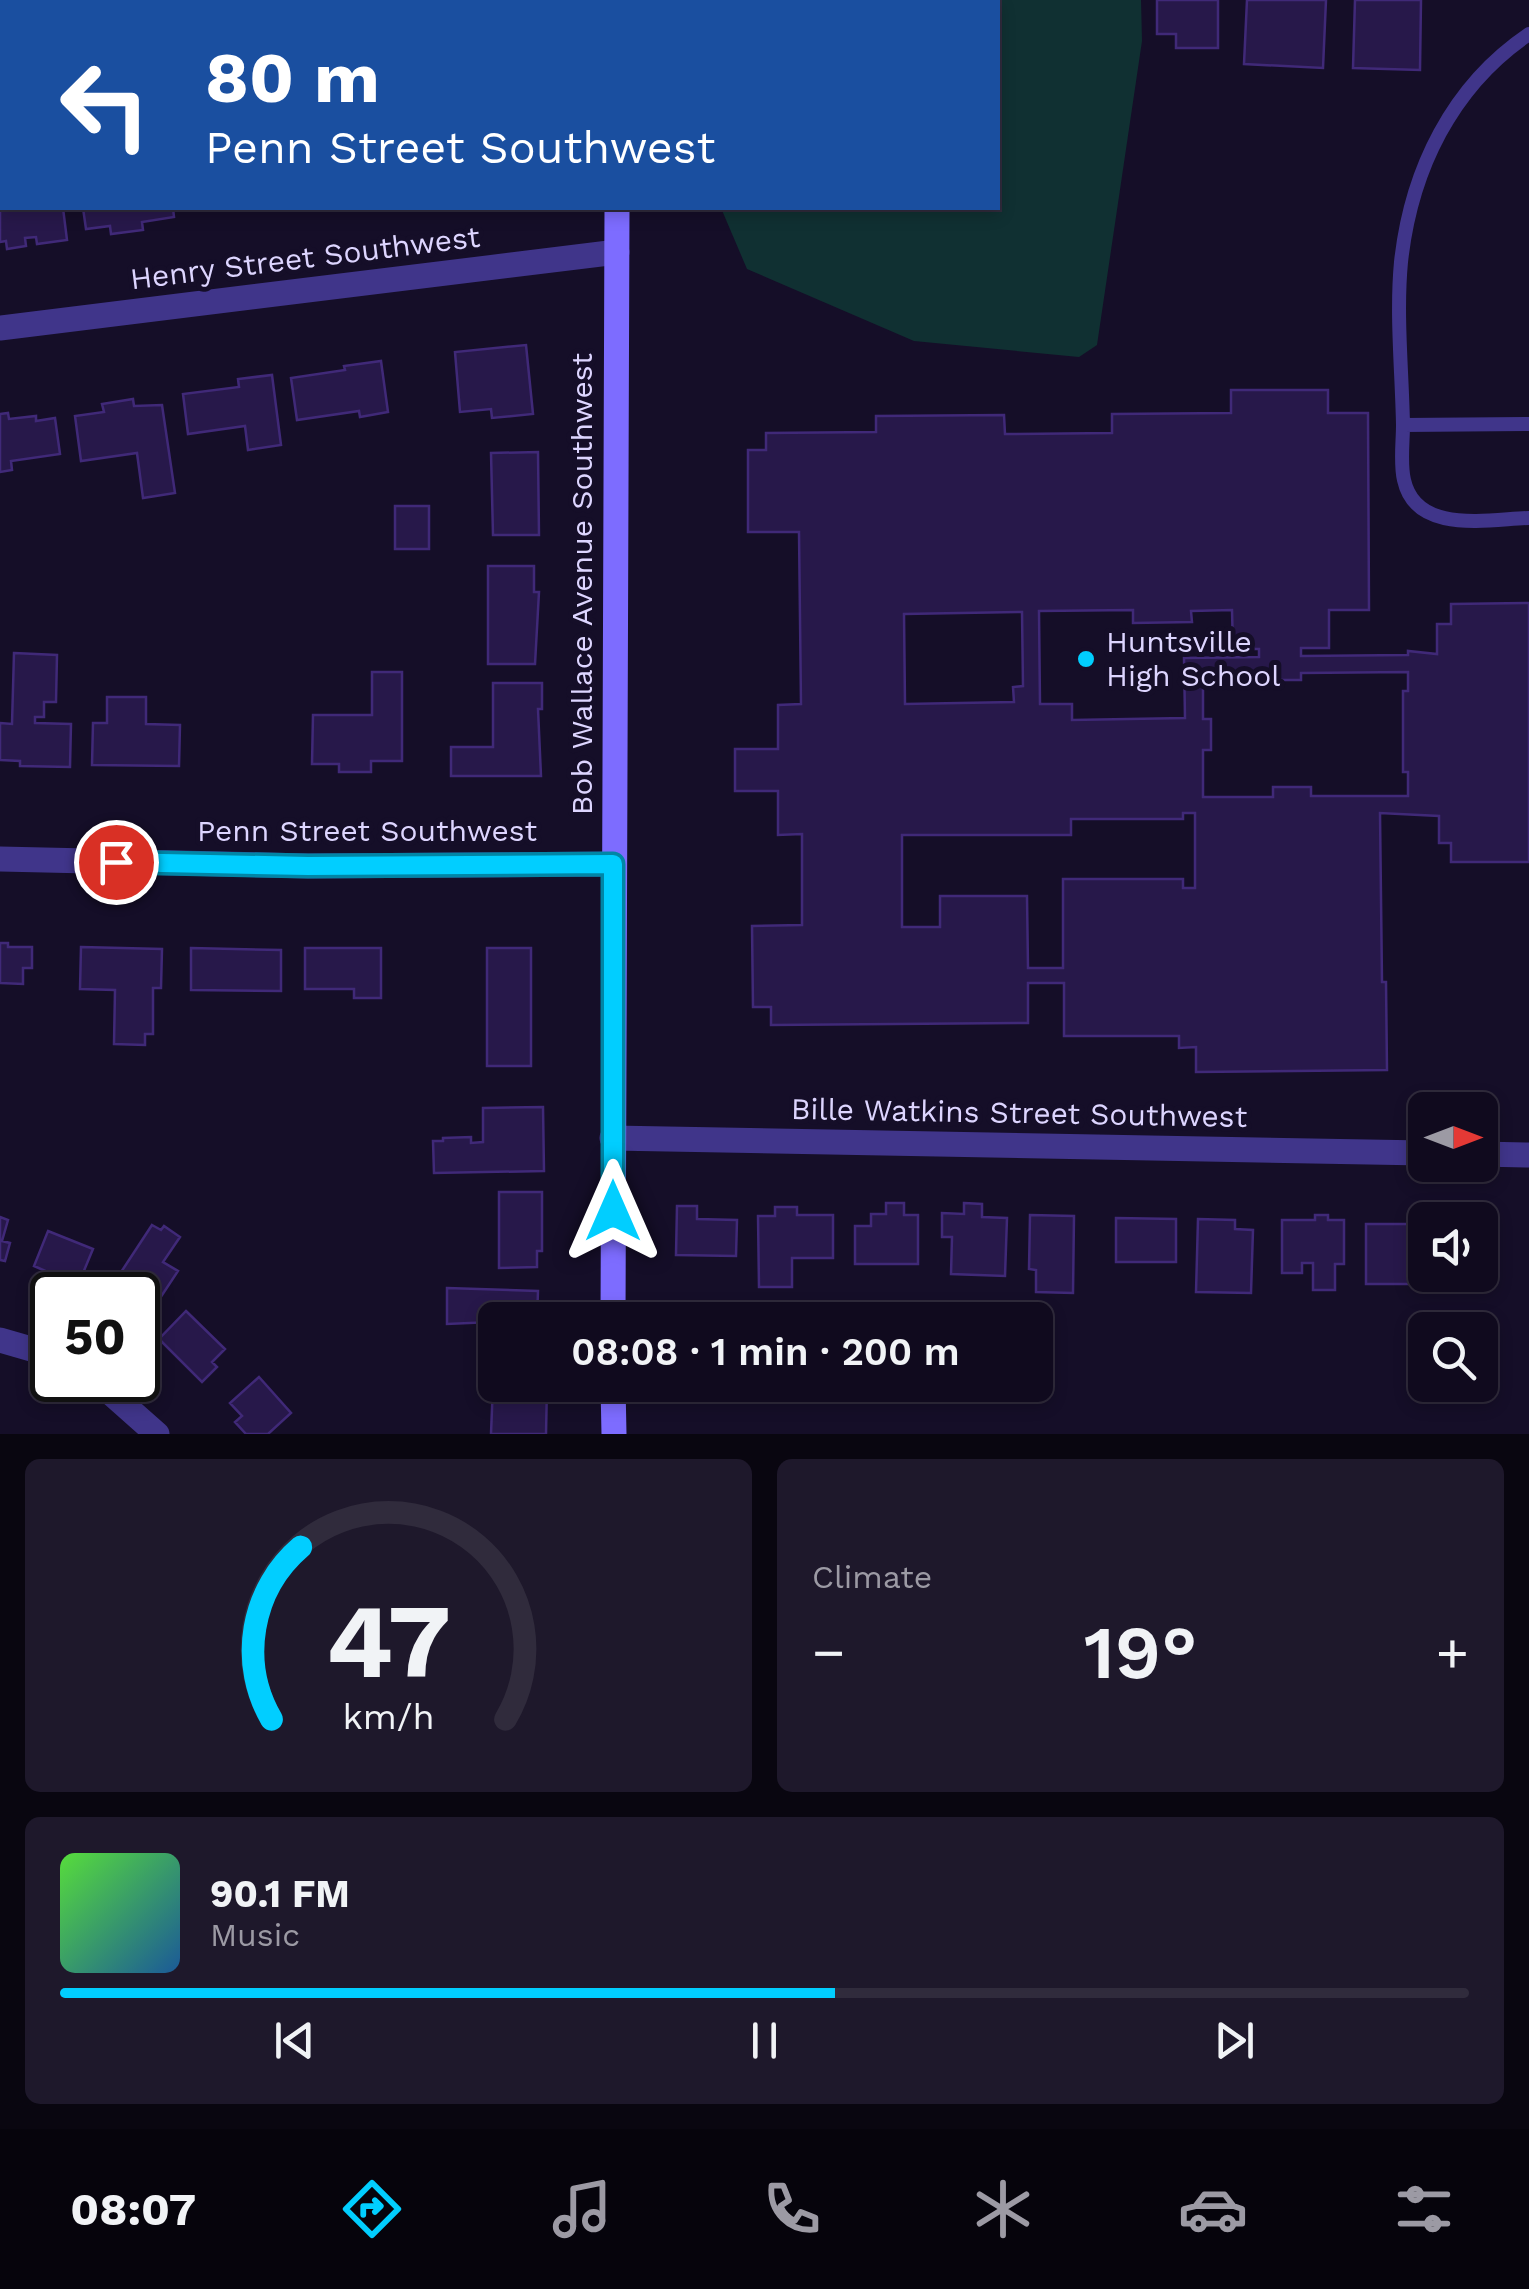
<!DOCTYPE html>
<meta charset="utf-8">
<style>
body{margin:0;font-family:"Work Sans",sans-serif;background:#1e182b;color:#f1f3f6;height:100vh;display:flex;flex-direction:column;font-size:38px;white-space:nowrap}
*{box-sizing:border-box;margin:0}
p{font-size:32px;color:#9c9aa4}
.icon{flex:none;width:55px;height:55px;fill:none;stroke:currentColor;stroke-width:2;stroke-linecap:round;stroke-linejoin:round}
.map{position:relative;height:1434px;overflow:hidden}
.panel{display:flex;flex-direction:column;gap:25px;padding:25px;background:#090610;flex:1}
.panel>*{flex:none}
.guide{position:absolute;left:0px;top:0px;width:1000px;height:210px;box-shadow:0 5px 15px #0003,0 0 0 2px #302b3c;background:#1a4fa0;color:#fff;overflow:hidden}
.needle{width:65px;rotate:90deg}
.controls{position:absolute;left:1408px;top:1092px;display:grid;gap:20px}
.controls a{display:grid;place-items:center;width:90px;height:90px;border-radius:15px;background:#100a1e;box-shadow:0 5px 15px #0003,0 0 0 2px #302b3c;font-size:50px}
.speed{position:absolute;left:30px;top:1272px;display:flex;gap:20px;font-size:50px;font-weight:700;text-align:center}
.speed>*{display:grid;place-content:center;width:130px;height:130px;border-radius:50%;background:#100a1e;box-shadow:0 5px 15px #0003,0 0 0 2px #302b3c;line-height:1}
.speed .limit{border:5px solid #111;border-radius:15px;background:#fff;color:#111}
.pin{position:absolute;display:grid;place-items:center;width:85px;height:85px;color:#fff;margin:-42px;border:5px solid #fff;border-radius:50%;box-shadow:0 2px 10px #0007}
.me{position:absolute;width:110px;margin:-55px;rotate:0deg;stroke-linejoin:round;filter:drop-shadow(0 0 8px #0008)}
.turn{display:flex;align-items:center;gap:35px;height:210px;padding:0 40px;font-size:45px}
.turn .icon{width:130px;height:130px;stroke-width:2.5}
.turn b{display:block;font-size:70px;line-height:85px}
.big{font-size:75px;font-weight:600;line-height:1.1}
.panel .tile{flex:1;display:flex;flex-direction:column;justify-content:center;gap:15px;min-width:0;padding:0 35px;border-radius:15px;background:#1e182b}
.panel .dial{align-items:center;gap:0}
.dial svg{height:260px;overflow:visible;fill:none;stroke:#302b3c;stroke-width:7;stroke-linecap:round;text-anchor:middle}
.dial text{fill:#f1f3f6;stroke:none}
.song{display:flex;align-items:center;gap:30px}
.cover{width:120px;height:120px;border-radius:15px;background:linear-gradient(135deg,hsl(110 70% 55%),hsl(210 70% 35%))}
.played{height:10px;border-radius:5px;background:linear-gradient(90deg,#01ceff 55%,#302b3c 55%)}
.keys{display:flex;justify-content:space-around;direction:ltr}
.heat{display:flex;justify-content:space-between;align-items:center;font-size:55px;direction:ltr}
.panel .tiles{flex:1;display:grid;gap:25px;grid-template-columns:1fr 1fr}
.tile:last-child{grid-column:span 2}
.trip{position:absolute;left:478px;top:1302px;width:575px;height:100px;border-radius:15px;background:#100a1e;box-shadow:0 5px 15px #0003,0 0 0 2px #302b3c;font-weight:600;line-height:100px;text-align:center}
.dock{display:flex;height:160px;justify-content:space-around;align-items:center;background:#06040c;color:#9c9aa4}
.dock .icon{width:70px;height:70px}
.dock .on{color:#01ceff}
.dock b{font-size:45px;color:#f1f3f6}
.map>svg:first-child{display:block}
.green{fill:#103032}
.building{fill:#27184a;stroke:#402978;stroke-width:2.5;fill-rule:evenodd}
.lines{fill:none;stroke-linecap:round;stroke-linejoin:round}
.lane{stroke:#40358a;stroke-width:14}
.street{stroke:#40358a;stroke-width:25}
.secondary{stroke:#7d6cff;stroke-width:25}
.route-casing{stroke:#0186a6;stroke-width:25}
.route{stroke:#01ceff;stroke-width:18}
.poi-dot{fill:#01ceff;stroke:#150e28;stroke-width:4}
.labels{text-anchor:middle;stroke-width:10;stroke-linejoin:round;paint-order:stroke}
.street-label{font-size:30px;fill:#ddd5ff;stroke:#150e28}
.poi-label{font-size:30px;fill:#ddd5ff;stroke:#150e28;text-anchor:start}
</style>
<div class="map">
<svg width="1529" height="1434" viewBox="0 0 1529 1434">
<rect width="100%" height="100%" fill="#150e28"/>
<path class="green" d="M671,0H1141L1142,41L1097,345L1079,357L914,341L747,269L721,208H998V2Z"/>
<path class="building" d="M1157,0H1218V48H1176V34H1157Z
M1247,0H1326L1323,68L1244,64Z
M1355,0H1421L1420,70L1353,68Z
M0,198H2V208H63L67,240L37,244L36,237L25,238L26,246L7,249L6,241L0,242Z
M83,208H173L174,217L142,222L143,230L111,234L110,226L86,229Z
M526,345L533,414L492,418L491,409L460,412L455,352Z
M381,361L388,412L360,417L359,411L297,420L291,378L345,370L344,366Z
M272,375L281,445L248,450L245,426L188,434L183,394L239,387L238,379Z
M1231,390H1328V413H1368L1369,610H1329V648H1301V656L1408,655V651L1437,654V624H1451V604L1529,603V862H1451V843H1439V816L1380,813L1382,982H1386L1387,1070L1196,1072V1047L1179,1048V1036H1064V983H1028V1023L771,1025V1007H753L752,926L802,925V834L778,835V791H735V749H778V705L801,704L799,532H748V450H766V433L876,432V416L1004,415L1005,434L1112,433V414L1231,413ZM1133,610V623L1192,622L1191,611L1232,610L1233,649H1259V657L1184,658L1185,718L1072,720V704H1040L1039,611ZM1022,612L1023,686L1013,687L1014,702L905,704L904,614ZM1203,672H1259V680H1301V673L1408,672V691H1403V772H1408V796H1311V787H1273V797H1203V750H1211V719H1203ZM1183,813H1195V888H1183V879H1063V968H1028L1027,896H940V927H902V835H1071V819H1183Z
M133,399L134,406L162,405L175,493L143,498L137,453L81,461L75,416L104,412L102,404Z
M8,413L9,419L36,416V421L55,418L60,454L11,461L12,470L0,472V414Z
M538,452L539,535H493L491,453Z
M395,506H429V549H395Z
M488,566H534V592H539L535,664H488Z
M14,653L57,655L56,702H44V717H35V723L71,724L70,767L20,766V761L0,760V723L12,724Z
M372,672H402V761H371V772H339V764H312L313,715H372Z
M493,683H542V709H538L541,776H451V747H493Z
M107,697H146V724L180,725L179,766L92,765L93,723H107Z
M0,943H8V947H32V968H23V984L0,983Z
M81,947L162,949L161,988H153V1034H145V1045L114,1044L115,990L80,989Z
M191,948L281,950V991L191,990Z
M305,948H381V998H354V989H305Z
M487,948H531V1066H487Z
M543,1107L544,1171L434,1173L433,1141H443V1138L471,1137V1143L483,1142V1108Z
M499,1192H542V1251H537V1267L499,1268Z
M886,1203H904V1215H918V1264H855V1226H871V1214H886Z
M964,1203L982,1204V1217L1007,1218L1005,1276L951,1274L952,1237H942V1213L964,1214Z
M677,1206H697V1219L737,1220L736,1256L676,1255Z
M775,1207H797V1215H833V1258H792V1287H759L758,1216H775Z
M1030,1215L1074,1216L1073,1293L1036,1292V1270L1029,1269Z
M1315,1215H1328V1220H1344V1264H1335V1290H1313V1263H1302V1273H1282V1220H1315Z
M1461,1215L1488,1216V1225H1498V1246H1490L1488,1289L1442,1288L1443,1275H1480V1220H1461Z
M0,1217L8,1220L2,1241L10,1243L5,1261L0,1260Z
M1116,1218L1176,1219V1262H1116Z
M1198,1219L1235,1220V1229L1253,1230L1251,1293L1196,1292Z
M1366,1224H1425L1426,1284H1366Z
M152,1225L161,1230L164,1226L180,1237L163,1262L178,1271L139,1330L138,1295H106Z
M48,1231L93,1249L78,1285L73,1283L69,1291L47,1282L50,1273L34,1266Z
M447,1288L538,1291L537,1320L447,1324Z
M186,1311L225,1349L212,1362L217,1367L202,1382L159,1339Z
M259,1377L291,1413L268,1434H246L235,1422L242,1416L230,1403Z
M493,1384L547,1385L546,1434H491Z"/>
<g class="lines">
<path class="lane" d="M1529,34C1452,86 1411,170 1401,262C1396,315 1402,371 1403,425L1529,424
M1403,425C1403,442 1400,464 1404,480C1416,535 1489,519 1529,518"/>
<path class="street" d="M0,328L617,252
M0,859L308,866L613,864
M612,1138L1425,1153
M1480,1154L1529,1155
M0,1340L52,1355
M96,1380L157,1434"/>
<path class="secondary" d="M584,0L585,2
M613,1320L617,208
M613,1385L614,1434"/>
</g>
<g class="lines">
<g class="route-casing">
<path id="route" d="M116,862L308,866L613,864V1211"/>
</g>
<use href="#route" class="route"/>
</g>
<circle class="poi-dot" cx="1086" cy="659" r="10"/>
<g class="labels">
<g class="street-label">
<text transform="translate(305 258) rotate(-7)" y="10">Henry Street Southwest</text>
<text transform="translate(582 584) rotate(-90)" y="10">Bob Wallace Avenue Southwest</text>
<text x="367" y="841">Penn Street Southwest</text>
<text transform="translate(1019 1113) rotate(1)" y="10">Bille Watkins Street Southwest</text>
</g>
<g class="poi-label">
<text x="1106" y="652">Huntsville<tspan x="1106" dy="34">High School</tspan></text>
</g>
</g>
</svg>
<div class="controls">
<a><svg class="needle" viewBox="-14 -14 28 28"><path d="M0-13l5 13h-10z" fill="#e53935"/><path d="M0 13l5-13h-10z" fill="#9c9aa4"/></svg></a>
<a><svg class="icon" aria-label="sound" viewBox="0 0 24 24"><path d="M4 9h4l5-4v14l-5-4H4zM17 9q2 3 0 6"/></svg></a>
<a><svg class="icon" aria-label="search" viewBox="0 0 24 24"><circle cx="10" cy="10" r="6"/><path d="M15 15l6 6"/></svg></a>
</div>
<div class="speed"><div class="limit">50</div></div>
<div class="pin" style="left:116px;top:862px;background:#d93025"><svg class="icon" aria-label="arrive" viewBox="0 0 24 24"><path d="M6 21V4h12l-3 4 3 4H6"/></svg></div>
<svg class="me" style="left:613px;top:1211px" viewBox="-20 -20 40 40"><path d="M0-17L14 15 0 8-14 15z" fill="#01ceff" stroke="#fff" stroke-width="4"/></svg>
<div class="trip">08:08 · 1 min · 200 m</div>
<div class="guide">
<div class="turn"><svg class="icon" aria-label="left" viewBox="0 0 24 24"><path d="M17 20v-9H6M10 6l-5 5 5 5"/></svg><div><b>80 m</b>Penn Street Southwest</div></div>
</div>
</div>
<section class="panel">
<div class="tiles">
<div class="tile dial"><svg viewBox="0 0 100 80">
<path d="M14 69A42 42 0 1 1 86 69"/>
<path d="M14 69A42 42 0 0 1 23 16" stroke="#01ceff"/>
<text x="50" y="56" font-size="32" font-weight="700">47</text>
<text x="50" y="72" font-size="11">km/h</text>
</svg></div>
<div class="tile"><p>Climate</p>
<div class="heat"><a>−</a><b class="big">19°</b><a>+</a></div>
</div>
<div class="tile">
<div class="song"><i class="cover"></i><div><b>90.1 FM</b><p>Music</p></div></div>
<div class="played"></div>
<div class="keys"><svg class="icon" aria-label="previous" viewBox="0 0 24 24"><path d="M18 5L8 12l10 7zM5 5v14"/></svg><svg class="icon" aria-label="pause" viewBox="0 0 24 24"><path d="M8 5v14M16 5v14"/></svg><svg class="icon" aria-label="next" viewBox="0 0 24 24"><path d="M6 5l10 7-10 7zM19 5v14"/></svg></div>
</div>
</div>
</section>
<nav class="dock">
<b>08:07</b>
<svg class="icon on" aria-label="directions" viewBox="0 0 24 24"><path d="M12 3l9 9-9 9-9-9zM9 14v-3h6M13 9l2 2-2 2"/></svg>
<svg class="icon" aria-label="music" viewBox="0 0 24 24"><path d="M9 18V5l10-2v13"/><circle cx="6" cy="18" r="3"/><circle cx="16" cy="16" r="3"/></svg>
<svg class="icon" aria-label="phone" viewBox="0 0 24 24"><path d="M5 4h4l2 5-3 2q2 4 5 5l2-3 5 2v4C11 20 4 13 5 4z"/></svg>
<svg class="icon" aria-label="climate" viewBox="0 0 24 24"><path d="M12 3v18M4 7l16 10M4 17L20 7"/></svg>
<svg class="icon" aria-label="car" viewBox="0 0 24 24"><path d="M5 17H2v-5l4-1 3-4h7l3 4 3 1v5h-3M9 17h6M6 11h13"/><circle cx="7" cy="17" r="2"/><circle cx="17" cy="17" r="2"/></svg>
<svg class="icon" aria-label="filters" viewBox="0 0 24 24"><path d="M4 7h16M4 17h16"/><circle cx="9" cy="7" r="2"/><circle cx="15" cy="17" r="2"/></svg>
</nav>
